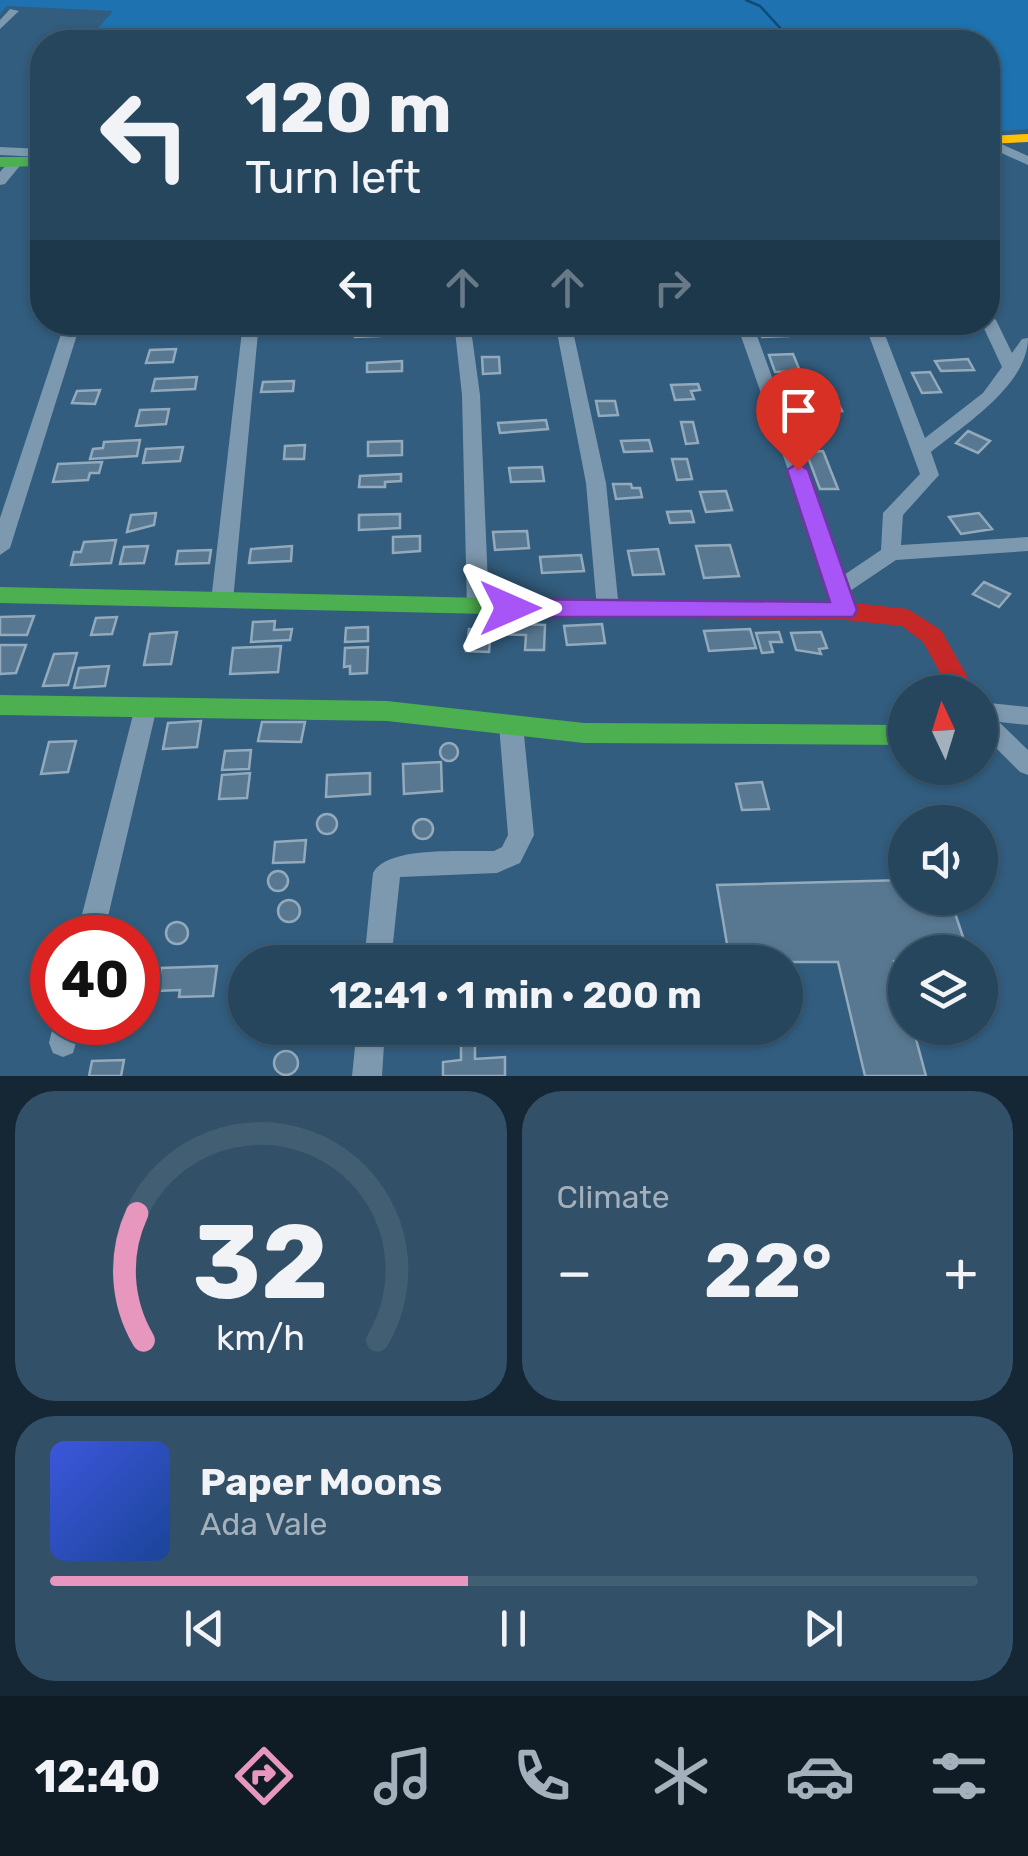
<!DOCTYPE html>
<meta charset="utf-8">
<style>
body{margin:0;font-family:Rubik,sans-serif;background:#325067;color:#f1f3f6;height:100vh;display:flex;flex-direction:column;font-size:38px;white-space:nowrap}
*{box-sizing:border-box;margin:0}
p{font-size:32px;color:#a4b1bc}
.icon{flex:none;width:55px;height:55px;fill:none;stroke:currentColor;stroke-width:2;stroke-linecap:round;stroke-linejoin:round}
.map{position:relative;height:1076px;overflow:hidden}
.drawer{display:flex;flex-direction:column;gap:15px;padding:15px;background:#152634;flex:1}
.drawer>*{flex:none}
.banner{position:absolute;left:30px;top:30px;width:970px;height:305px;border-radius:40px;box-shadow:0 2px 8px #0004,0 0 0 2px #425e73;background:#26465e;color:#f1f3f6;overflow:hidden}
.needle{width:65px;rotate:356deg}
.fabs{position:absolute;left:888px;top:675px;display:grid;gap:20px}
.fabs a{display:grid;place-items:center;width:110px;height:110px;border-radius:50%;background:#26465e;box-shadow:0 2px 8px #0004,0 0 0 2px #425e73;font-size:50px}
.speed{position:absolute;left:30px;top:915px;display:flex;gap:20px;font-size:50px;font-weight:700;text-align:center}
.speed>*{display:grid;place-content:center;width:130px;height:130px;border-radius:50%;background:#26465e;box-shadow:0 2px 8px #0004,0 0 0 2px #425e73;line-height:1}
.speed .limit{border:15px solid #d22;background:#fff;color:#111}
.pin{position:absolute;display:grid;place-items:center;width:85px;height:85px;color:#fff;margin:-102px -42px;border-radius:50% 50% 50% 0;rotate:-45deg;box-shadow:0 0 10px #0007}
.pin .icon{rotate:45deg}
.me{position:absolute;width:110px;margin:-55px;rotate:90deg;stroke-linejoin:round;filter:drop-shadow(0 0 8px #0008)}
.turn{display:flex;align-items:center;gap:35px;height:210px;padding:0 50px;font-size:45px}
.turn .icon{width:130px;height:130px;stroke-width:2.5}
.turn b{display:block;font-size:70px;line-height:85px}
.lanes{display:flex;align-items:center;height:95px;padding:0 50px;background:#0003;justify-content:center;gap:50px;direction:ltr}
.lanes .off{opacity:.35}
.big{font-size:75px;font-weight:700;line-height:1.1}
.drawer .widget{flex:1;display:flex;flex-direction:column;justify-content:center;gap:15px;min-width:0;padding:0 35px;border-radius:40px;background:#325067}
.drawer .dial{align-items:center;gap:0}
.dial svg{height:260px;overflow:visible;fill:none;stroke:#425e73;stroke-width:7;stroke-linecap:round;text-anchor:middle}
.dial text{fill:#f1f3f6;stroke:none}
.song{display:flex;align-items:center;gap:30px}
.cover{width:120px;height:120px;border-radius:15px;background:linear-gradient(135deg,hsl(230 70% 55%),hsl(220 70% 35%))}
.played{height:10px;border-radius:5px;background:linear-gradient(90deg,#e797bd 45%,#425e73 45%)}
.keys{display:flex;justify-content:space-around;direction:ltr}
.heat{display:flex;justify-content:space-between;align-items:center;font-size:55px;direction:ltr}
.drawer .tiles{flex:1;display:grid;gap:15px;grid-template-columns:1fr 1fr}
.widget:last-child{grid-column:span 2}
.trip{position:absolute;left:228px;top:945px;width:575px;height:100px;border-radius:50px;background:#26465e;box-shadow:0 2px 8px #0004,0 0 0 2px #425e73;font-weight:700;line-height:100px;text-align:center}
.menu{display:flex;height:160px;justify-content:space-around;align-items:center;background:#0f1c26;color:#a4b1bc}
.menu .icon{width:70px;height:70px}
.menu .on{color:#e797bd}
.menu b{font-size:45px;color:#f1f3f6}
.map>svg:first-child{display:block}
.green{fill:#1e72af}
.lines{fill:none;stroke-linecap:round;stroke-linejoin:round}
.stream{stroke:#0f4b79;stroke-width:2.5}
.building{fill:#587891;stroke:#92aabc;stroke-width:2.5}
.street{fill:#7d99af;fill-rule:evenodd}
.fast{fill:#4caf50;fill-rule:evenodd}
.slow{fill:#ffc107;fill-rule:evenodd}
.jam{fill:#c62828;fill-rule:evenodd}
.route{fill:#a855f7;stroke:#6d37a1;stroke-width:2.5}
</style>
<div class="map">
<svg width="1028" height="1076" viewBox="0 0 1028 1076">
<rect width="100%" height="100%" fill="#325d7e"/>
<path class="green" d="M0,0H1028V129L988,132V42H487L464,30H422L418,42H86L113,11L7,6L0,14Z"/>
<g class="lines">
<path class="stream" d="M746,0L760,6L793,42"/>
</g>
<path class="building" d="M782,322L788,336L762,337L756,323Z
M356,326H381L380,336L355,337Z
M176,349L173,362L146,363L150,350Z
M793,354L800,371L775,372L769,355Z
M482,357H499L500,373L483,374Z
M968,359L974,370L941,371L935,361Z
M402,361V371L367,372V363Z
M930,372L941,392L922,393L912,373Z
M799,376L805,391L785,392L778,377Z
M197,377L195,389L152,391L155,379Z
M294,381L293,391L261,392L263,382Z
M698,384L700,390L691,391L694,399L675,400L671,385Z
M100,390L95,404L72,403L77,391Z
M835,397L842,411L790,413L785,399Z
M596,401H615L618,415L599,416Z
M169,409L166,424L136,426L140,410Z
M546,420L548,429L500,433L498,423Z
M681,422H693L698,443L686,444Z
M968,431L990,441L978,453L956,443Z
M140,440L137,456L90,459L93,449L103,448L104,442Z
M649,440L652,451L624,452L621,441Z
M402,441V455L368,456V442Z
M305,445L304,459H284L285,446Z
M183,447L180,461L143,463L146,449Z
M823,451L838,489H820L806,452Z
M672,459H687L692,479L677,480Z
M102,462L99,473H90L88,480L53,482L58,464Z
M542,467L544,481L511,482L509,468Z
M401,474V481L385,482V487H359L360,476Z
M613,484H631L632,488H640L642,497L616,499Z
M726,491L732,510L706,512L700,492Z
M691,511L694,522L670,523L667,512Z
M156,513L154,525L127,532L131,515Z
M979,513L992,529L961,534L949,517Z
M400,514V528L359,530V515Z
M527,531L529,548L495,550L493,532Z
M420,536V551L393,553V537Z
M116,540L111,563L71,565L74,552H81L84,542Z
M730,545L739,576L704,578L696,546Z
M148,546L144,563L120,564L124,547Z
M292,546L291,561L249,563L251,549Z
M658,549L664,574L633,575L628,551Z
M211,550L209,563L176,564L178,551Z
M581,555L584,571L542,573L540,557Z
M984,582L1010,594L999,607L973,594Z
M34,616L27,635H0V617Z
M117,617L112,634L91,635L96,618Z
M275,621L274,630L292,629L290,640L251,642L253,622Z
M493,623L545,625L544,650H525L526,635L492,634Z
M602,624L605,643L567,645L564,626Z
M368,627V641L345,642L346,628Z
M469,629L491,630L489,652L466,651Z
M750,629L756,648L709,651L704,631Z
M177,632L171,664L144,665L150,634Z
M779,632L782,642H770L773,652L762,653L756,633Z
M821,632L827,648L819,649L821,654L796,650L791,633Z
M0,645H26L16,673L0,674Z
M281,646L278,672L230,674L233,648Z
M368,647L367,673L350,674V666L344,667L345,648Z
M77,653L68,685L43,686L54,654Z
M109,666L105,686L74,688L79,668Z
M201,721L197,747L163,749L168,723Z
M262,722H305L301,742L258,741Z
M76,741L68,772L41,774L49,742Z
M440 752a9 9 0 1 1 18 0a9 9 0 1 1-18 0Z
M251,750L249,769L222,770L225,751Z
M441,762L442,791L404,794L403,764Z
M250,773L247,798L219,799L222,775Z
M370,773V794L326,797L327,775Z
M762,782L769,809L742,810L736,784Z
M317 824a10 10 0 1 1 20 0a10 10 0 1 1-20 0Z
M413 829a10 10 0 1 1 20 0a10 10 0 1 1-20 0Z
M306,840L304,862L273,863L275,842Z
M268 881a10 10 0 1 1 20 0a10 10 0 1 1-20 0Z
M905,880V898H950L968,952H905V960L894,961L905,999V1028H913L926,1076H865L838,962H730L717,885Z
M278 911a11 11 0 1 1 22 0a11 11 0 1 1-22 0Z
M166 933a11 11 0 1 1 22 0a11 11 0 1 1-22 0Z
M537,956V962H417V960Z
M217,966L213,996L179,997L180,990L157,991L161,968Z
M461,1028H475V1059L505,1057V1076H443V1062L461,1060Z
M274 1063a12 12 0 1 1 24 0a12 12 0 1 1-24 0Z
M124,1060L121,1076H89L92,1061Z"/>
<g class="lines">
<path class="street" d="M10,9L19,11L0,29V20Z
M988,138L1028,156V165L988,147Z
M0,147L42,149V157L0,155Z
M11,159L23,162L5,184L0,185V172Z
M988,315L996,320L1012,353L1022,339L1028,338C1028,385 964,425 931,452L939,475L903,515L901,545L1028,537V551L896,560L850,591L853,599L849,604H835L736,322H752L844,575L881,550L883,513L920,474L864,322H880L925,438L983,393L1002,367L981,322H988Z
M65,322H81L10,548L0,555V518Z
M243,322H259L233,601L229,606H215L211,601Z
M454,322H470L480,395L489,608L486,613H470L467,608L462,395Z
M555,322H571L606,483L619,609L616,614H600L597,609L586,483Z
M146,698L154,701L157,707L103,938H76L135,707L138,701Z
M980,702L1028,707V725L999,722L1028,750V775L1020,772L980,732Z
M511,716L519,719L523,725L534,835L520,863L497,873L400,877L391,962H364L373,873C387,845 465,852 494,851L502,847L508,835L499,725L503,719Z
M54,1022H82L73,1053L63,1057L53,1053L49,1043Z
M357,1028H385L382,1076H352Z"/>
<path class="fast" d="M0,157H42V166L0,167Z
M0,587L626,601L634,603L638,609L634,615L626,617L0,603Z
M0,695L387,701L584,723L905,725V745L584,743L387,721L0,715Z"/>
<path class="slow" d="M1028,134V142L988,144V136Z"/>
<path class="jam" d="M626,601L845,602L908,609L941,630L976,692H951L923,642L902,626L845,620L626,617L618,615L614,609L618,603Z"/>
</g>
<path class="route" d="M798,463L808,470L857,610L853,617H510L498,608L510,599L830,602L787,470Z"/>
</svg>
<div class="fabs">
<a><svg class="needle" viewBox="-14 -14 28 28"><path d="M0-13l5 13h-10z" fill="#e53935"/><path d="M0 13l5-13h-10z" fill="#a4b1bc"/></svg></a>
<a><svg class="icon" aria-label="sound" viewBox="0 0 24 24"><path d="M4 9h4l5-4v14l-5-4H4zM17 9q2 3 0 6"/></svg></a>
<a><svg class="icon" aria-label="layers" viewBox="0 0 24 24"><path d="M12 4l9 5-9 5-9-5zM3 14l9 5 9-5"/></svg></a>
</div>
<div class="speed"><div class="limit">40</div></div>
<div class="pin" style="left:798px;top:470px;background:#d93025"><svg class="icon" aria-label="arrive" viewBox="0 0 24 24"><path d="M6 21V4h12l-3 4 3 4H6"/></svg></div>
<svg class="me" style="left:510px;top:608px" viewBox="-20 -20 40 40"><path d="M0-17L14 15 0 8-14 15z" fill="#a855f7" stroke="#fff" stroke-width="4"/></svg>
<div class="trip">12:41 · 1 min · 200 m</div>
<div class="banner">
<div class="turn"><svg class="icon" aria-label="left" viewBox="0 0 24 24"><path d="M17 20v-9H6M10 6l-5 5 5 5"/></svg><div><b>120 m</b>Turn left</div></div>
<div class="lanes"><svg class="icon" aria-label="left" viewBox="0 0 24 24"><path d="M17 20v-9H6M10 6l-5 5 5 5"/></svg><svg class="icon off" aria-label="ahead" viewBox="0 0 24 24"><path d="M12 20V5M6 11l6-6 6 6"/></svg><svg class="icon off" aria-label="ahead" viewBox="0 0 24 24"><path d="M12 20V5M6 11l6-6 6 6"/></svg><svg class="icon off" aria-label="right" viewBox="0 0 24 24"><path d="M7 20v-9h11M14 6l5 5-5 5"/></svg></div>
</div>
</div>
<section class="drawer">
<div class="tiles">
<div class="widget dial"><svg viewBox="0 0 100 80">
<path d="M14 69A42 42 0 1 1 86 69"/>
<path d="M14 69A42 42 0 0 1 12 30" stroke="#e797bd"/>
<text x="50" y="56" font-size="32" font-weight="700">32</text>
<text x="50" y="72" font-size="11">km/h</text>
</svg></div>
<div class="widget"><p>Climate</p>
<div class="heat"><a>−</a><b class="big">22°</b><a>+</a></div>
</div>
<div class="widget">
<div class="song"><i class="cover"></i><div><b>Paper Moons</b><p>Ada Vale</p></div></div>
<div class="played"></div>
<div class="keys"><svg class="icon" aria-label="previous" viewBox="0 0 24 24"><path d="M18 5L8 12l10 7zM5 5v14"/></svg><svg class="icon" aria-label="pause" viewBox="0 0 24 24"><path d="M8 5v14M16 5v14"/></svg><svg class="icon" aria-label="next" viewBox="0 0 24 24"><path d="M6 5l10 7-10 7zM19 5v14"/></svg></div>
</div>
</div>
</section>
<nav class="menu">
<b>12:40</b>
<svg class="icon on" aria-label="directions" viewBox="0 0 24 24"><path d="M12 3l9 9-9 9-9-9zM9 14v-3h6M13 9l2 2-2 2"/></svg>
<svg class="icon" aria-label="music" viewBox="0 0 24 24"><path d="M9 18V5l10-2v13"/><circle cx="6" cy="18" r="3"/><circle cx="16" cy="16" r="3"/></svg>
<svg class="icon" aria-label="phone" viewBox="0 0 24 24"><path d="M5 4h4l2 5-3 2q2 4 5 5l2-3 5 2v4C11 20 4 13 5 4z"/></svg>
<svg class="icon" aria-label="climate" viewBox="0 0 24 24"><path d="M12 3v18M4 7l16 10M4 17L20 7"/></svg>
<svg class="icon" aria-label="car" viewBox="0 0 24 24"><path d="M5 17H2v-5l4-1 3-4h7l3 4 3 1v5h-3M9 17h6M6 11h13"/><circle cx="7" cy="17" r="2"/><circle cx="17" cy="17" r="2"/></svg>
<svg class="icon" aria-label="filters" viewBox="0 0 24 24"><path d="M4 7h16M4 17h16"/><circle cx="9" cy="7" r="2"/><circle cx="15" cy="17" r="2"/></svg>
</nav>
